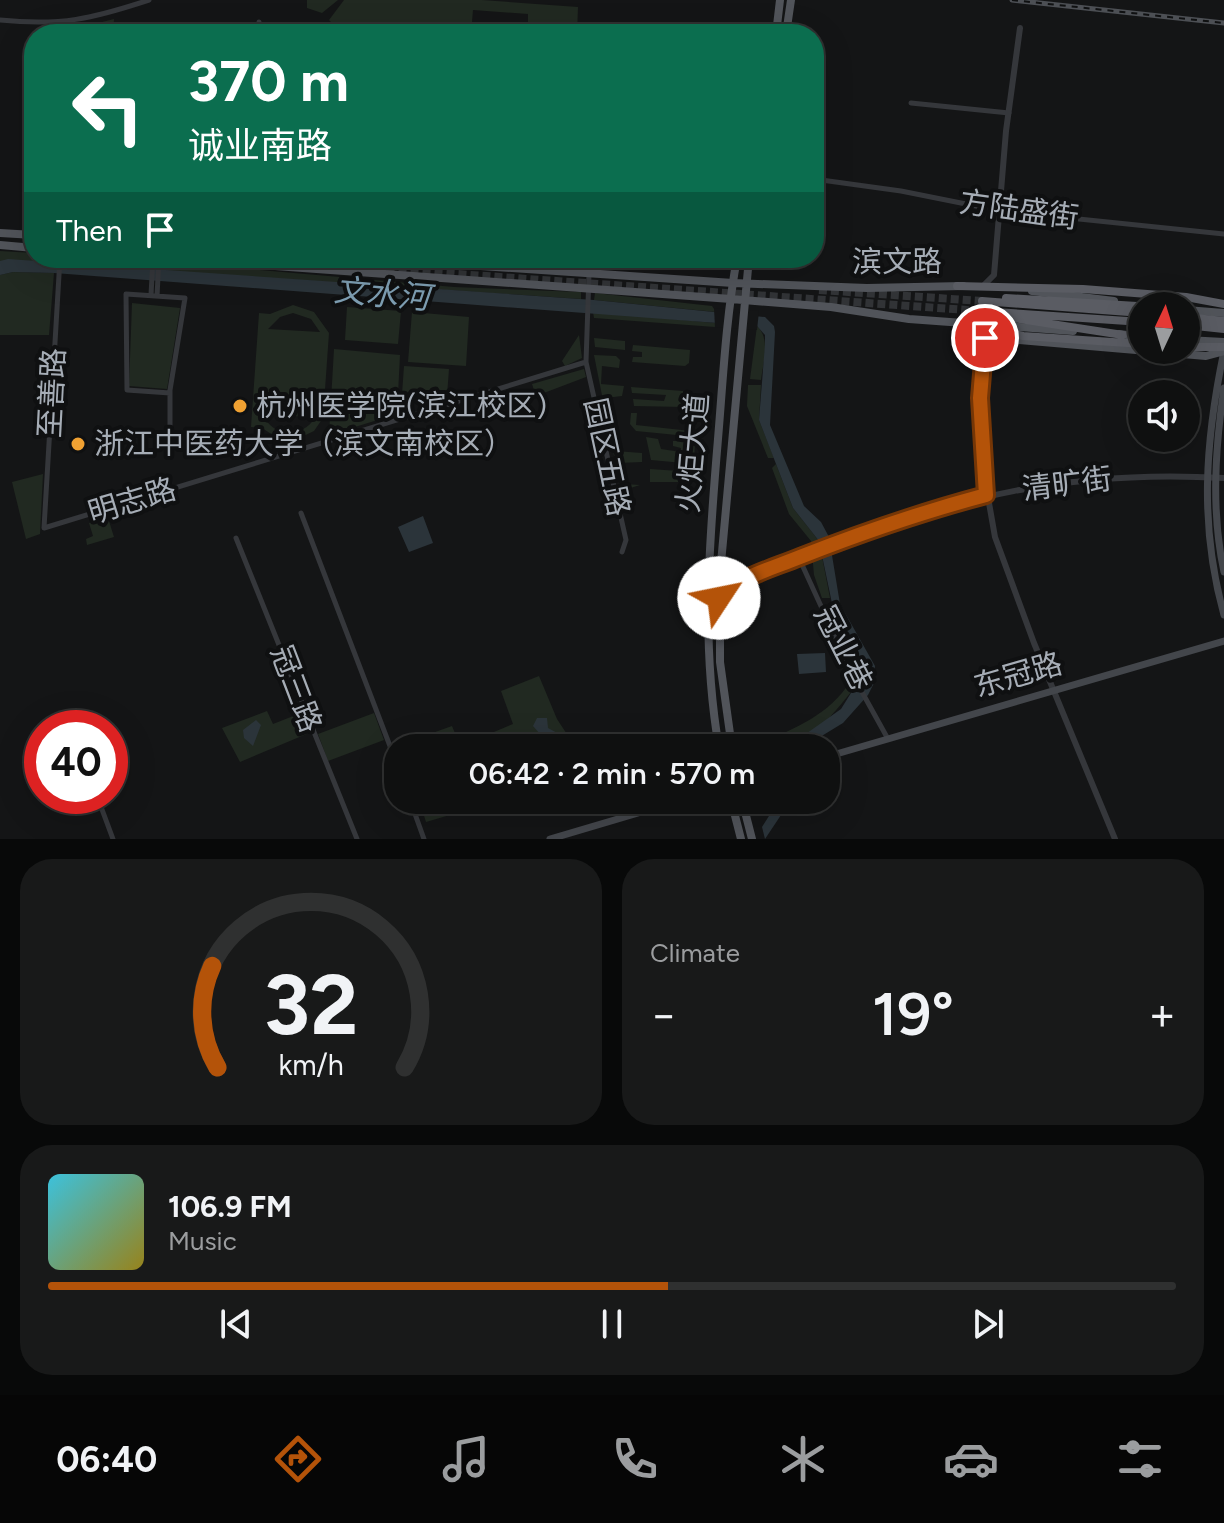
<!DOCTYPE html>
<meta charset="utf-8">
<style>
body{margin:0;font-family:Figtree,"Noto Sans SC",sans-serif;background:#181919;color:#f1f3f6;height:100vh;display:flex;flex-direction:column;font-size:30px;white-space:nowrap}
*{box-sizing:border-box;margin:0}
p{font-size:26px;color:#9b9d9f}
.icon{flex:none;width:44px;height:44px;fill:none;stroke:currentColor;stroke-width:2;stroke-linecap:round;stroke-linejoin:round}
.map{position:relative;height:839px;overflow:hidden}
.details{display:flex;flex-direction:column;gap:20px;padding:20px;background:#080909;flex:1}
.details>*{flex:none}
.guide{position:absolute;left:24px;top:24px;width:800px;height:244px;border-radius:32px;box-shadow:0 8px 32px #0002,0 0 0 2px #2f3030;background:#0b6e4f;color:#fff;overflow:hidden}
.needle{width:52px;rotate:4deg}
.controls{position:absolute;left:1128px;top:292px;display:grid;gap:16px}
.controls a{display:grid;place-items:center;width:72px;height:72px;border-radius:50%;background:#0f1010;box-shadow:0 8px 32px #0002,0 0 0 2px #2f3030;font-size:40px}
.speed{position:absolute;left:24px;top:710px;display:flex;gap:16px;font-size:40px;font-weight:700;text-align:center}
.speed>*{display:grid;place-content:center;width:104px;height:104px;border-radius:50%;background:#0f1010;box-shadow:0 8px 32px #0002,0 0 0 2px #2f3030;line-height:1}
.speed .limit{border:12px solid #d22;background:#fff;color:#111}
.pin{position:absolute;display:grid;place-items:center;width:68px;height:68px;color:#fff;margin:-34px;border:4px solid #fff;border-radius:50%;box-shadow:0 2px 8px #0007}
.me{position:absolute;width:88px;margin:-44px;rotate:56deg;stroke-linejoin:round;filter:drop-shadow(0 0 6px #0008)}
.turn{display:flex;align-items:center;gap:28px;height:168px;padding:0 32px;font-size:36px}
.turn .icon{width:104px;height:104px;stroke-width:2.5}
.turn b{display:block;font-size:56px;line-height:68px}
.then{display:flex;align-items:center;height:76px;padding:0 32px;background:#0003;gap:16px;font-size:30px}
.big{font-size:60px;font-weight:600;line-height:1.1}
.details .tile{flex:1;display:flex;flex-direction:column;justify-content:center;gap:12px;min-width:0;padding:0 28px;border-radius:32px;background:#181919}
.details .dial{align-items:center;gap:0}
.dial svg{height:208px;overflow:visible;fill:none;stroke:#2f3030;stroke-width:7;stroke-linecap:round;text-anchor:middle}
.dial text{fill:#f1f3f6;stroke:none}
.song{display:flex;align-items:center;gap:24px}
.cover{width:96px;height:96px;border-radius:12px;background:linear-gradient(135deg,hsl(190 70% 55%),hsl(50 70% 35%))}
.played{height:8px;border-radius:4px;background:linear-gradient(90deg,#b45309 55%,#2f3030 55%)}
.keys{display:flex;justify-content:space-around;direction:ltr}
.heat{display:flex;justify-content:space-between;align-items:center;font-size:44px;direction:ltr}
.details .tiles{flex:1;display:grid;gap:20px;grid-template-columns:1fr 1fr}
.tile:last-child{grid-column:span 2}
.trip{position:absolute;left:384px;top:734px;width:456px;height:80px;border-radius:32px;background:#0f1010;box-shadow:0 8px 32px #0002,0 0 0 2px #2f3030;font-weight:600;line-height:80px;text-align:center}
.tab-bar{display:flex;height:128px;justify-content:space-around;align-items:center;background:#060606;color:#9b9d9f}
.tab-bar .icon{width:56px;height:56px}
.tab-bar .selected{color:#b45309}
.tab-bar b{font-size:36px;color:#f1f3f6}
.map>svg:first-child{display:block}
.green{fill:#212921;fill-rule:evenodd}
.water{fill:#2b343a}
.pier{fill:#141516}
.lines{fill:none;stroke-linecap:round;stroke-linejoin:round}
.trunk-tunnel{stroke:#313336;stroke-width:8;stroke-dasharray:8 4;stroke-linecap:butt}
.minor{stroke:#35373b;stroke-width:5}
.tertiary{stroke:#35373b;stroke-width:6}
.secondary{stroke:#43464b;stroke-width:7}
.primary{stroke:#51545a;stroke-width:8}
.trunk{stroke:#5a5c63;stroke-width:8}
.rail-casing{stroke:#4c4f54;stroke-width:5}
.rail{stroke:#0f1011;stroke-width:2;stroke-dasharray:6;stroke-linecap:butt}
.route-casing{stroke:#753606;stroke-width:20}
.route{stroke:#b45309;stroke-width:14}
.poi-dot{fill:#f0a132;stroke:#0f1011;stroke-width:3}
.labels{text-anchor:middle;stroke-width:8;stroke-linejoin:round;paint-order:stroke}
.street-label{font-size:30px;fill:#a6adb6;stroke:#0f1011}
.poi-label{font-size:30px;fill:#a6adb6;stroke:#0f1011;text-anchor:start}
.water-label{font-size:32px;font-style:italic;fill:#7d9db1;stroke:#0f1011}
</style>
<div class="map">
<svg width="1224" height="839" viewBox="0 0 1224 839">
<rect width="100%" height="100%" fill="#141516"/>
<path class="green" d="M307,0H338L322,13L307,8Z
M344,0H482L578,7L577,34H528V14L473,10L471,34H397L396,29L333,24L329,20Z
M114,19L113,34H45V27L94,24Z
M0,251L34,253V258H54L55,263L0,261Z
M64,258L141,261L144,269L63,264Z
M167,262L454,287L581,292V299L167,271Z
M13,272L54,273L49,335H0V275Z
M595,293L712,306L716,312L594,300Z
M132,303L180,308L167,389L129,386Z
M293,305L314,312L329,333L323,418L314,431L295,440L279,439L262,428L251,427L259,313L270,314ZM293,313L311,319L320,332L268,329L280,317ZM262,414L263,413L315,418C301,439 273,437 262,414Z
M347,307L401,311L398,344L345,340Z
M412,312L469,317L466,366L408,362Z
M593,312L715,323V327L594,318Z
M757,326C771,339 763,363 761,380L750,379Z
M579,335L582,358L565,366L562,361Z
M594,338L625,341V350L595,347Z
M633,345L690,350L689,363L685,366L632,362L633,357H642V352L632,351Z
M334,349L400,355L397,414L329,435Z
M594,355L616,356L620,360L619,368L602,366L601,384L624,386L622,396L605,398L607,418L615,419L617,426L611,429L615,451L642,453V462L618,463L619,469H624V484L640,485L621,491Z
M404,366L449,369L447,396L402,394Z
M584,369L586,377L536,396L532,384Z
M748,385H761L759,420L774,458H768L747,406Z
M631,387L683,391L684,407L634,406L633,399L664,401L666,395L632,393Z
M631,413H637L636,425L700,432L697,437L636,431L630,424Z
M646,437L658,439L661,449L681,452V448L673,446V441H695L694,464L651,460Z
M776,464L793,508L819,541L830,598H822L814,575L811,541L789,514L772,468Z
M650,469L679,471L678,482H650Z
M43,474L40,534L26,539L12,482Z
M108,518L114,537L87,545L86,539L93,536L89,523Z
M831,604L863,664L861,681L827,610Z
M539,676L557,719L576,748H486L482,737L513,724L501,691Z
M850,682L857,685C821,728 810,748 750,748C788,731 827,718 850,682Z
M267,711L273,724L301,713L309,733L240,762L222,728Z
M374,713L384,740L328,761L318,734Z
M452,726L461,748H429L424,736Z
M419,800H501L426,822Z"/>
<path class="water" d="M8,259L594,300L765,317L774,326L775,332L770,425L804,506L821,522L829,537L840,604L875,666L874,683L868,695L843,723L802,748H786L841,709L864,672L834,613L819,541L793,508L759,420L765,344V335L757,326L54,273L13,272L0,275V261Z
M423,516L433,543L409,552L398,527Z
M825,653L826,672L799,674L797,654Z
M537,718H547L548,728L559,734L563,748H550L551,737L540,734L533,726Z
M256,720L261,725L253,746L244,738L243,730Z
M779,800H791L765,839L762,827Z"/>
<path class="pier" d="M714,308L759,311L757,330L715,327Z"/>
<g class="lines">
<path class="trunk-tunnel" d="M231,258L981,311
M345,258L370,260
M819,290L982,301"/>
<path class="minor" d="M0,20C62,26 91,19 149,0
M258,34L259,22
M911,103L1009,113
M814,179L901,191L1001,211L1224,234
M60,258L44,528L586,362
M589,274L586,362L626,540L622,552
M151,295L153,258
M157,296L159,258
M170,427V390L185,298L126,294L127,390L170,393
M301,513L398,767
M236,538L357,839
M799,558L852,674L888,739
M97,796L113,839
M410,800L424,839"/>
<path class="tertiary" d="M983,286L994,275L1006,131L1020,28
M985,338L980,452L995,537L1034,643L1115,839
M719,598C744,574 780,565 812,553C951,497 1073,469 1224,478"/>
<path class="secondary" d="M1224,351C1205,442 1199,525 1224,615
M1224,388C1215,449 1211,512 1224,572
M826,757L1224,641
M550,839L682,800"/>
<path class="primary" d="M776,34L780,0
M786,34L791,0
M0,233L34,235
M0,245L34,248
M165,258L731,299L831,307L909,319L1073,331
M363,258L733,283L867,288L963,286
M1032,291L1114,301
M1186,310L1224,313
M975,326L996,338L1206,356L1224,351
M1119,334L1142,337
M1186,340L1224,342
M719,748C701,644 709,544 718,439C723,379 726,318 737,258
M732,748L720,662V574L749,258
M731,800L741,839
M742,800L752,839"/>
<path class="trunk" d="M957,286L1083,289L1186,297L1224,304
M1006,298L1137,306
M982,301L1142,313
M981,311L1142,322
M993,315L1123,335
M1186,317L1224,321
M971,323L1023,336L1142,344
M1186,325L1224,329
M1186,347H1224"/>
<g class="rail-casing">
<path id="rail" d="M1012,0L1224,23"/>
</g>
<use href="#rail" class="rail"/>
</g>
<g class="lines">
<g class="route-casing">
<path id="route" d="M719,598C741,576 771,569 800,557C861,533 922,512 986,495L980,398L985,338"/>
</g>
<use href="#route" class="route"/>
</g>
<g class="poi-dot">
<circle cx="240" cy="406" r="8"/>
<circle cx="78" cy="444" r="8"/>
</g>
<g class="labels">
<g class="street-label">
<text transform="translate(1019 210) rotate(8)" y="10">方陆盛街</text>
<text x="897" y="272">滨文路</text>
<text transform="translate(52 393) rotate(-87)" y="10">至善路</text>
<text transform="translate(693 453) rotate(-85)" y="10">火炬大道</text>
<text transform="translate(607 457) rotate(78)" y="10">园区五路</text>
<text transform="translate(1067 484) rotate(-7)" y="10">清旷街</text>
<text transform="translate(132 501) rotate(-17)" y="10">明志路</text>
<text transform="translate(843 648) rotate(63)" y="10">冠业巷</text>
<text transform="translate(1018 675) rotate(-16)" y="10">东冠路</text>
<text transform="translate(296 689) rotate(69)" y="10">冠三路</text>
</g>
<g class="poi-label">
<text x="256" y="416">杭州医学院(滨江校区)</text>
<text x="94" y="454">浙江中医药大学（滨文南校区）</text>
</g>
<g class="water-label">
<text transform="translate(382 294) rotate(5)" y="11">文水河</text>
</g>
</g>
</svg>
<div class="controls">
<a><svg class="needle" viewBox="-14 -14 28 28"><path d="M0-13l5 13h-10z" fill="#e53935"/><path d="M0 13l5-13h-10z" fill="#9b9d9f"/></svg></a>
<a><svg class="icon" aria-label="sound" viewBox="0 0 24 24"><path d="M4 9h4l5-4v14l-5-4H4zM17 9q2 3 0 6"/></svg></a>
</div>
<div class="speed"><div class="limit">40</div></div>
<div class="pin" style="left:985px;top:338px;background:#d93025"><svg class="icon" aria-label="arrive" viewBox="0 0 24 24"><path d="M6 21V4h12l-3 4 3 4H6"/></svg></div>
<svg class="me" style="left:719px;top:598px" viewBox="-20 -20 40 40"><circle r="19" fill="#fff"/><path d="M0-13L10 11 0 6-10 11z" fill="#b45309"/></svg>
<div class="trip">06:42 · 2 min · 570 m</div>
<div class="guide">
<div class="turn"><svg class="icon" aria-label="left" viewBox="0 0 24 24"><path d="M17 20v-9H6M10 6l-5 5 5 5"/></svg><div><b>370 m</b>诚业南路</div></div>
<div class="then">Then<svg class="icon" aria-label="arrive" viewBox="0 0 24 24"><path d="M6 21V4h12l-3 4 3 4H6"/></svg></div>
</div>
</div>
<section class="details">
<div class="tiles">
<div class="tile dial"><svg viewBox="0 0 100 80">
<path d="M14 69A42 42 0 1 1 86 69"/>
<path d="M14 69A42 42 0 0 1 12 30" stroke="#b45309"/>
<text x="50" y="56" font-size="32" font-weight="700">32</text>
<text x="50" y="72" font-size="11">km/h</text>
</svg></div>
<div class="tile"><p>Climate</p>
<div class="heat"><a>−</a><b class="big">19°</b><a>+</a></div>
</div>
<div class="tile">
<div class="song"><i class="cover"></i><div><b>106.9 FM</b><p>Music</p></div></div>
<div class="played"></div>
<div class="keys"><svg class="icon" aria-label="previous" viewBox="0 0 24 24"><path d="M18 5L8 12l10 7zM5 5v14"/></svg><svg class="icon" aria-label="pause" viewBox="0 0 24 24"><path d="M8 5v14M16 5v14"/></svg><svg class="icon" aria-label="next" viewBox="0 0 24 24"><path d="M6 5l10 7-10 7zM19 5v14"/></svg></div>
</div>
</div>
</section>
<nav class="tab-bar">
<b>06:40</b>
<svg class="icon selected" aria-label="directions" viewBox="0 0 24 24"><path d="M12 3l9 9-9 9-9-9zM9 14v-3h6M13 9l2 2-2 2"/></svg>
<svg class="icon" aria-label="music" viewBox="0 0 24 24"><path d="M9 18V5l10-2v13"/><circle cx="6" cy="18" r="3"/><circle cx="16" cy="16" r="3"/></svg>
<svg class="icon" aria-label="phone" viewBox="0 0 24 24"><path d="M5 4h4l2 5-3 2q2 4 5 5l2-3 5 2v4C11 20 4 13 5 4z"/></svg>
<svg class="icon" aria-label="climate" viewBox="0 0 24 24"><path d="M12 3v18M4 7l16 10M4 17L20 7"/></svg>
<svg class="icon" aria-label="car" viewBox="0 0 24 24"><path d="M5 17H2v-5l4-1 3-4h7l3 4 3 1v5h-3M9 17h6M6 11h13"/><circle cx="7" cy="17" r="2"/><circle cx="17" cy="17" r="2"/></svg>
<svg class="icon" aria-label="filters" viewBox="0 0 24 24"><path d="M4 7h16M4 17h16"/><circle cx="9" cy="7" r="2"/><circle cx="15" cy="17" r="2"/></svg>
</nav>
